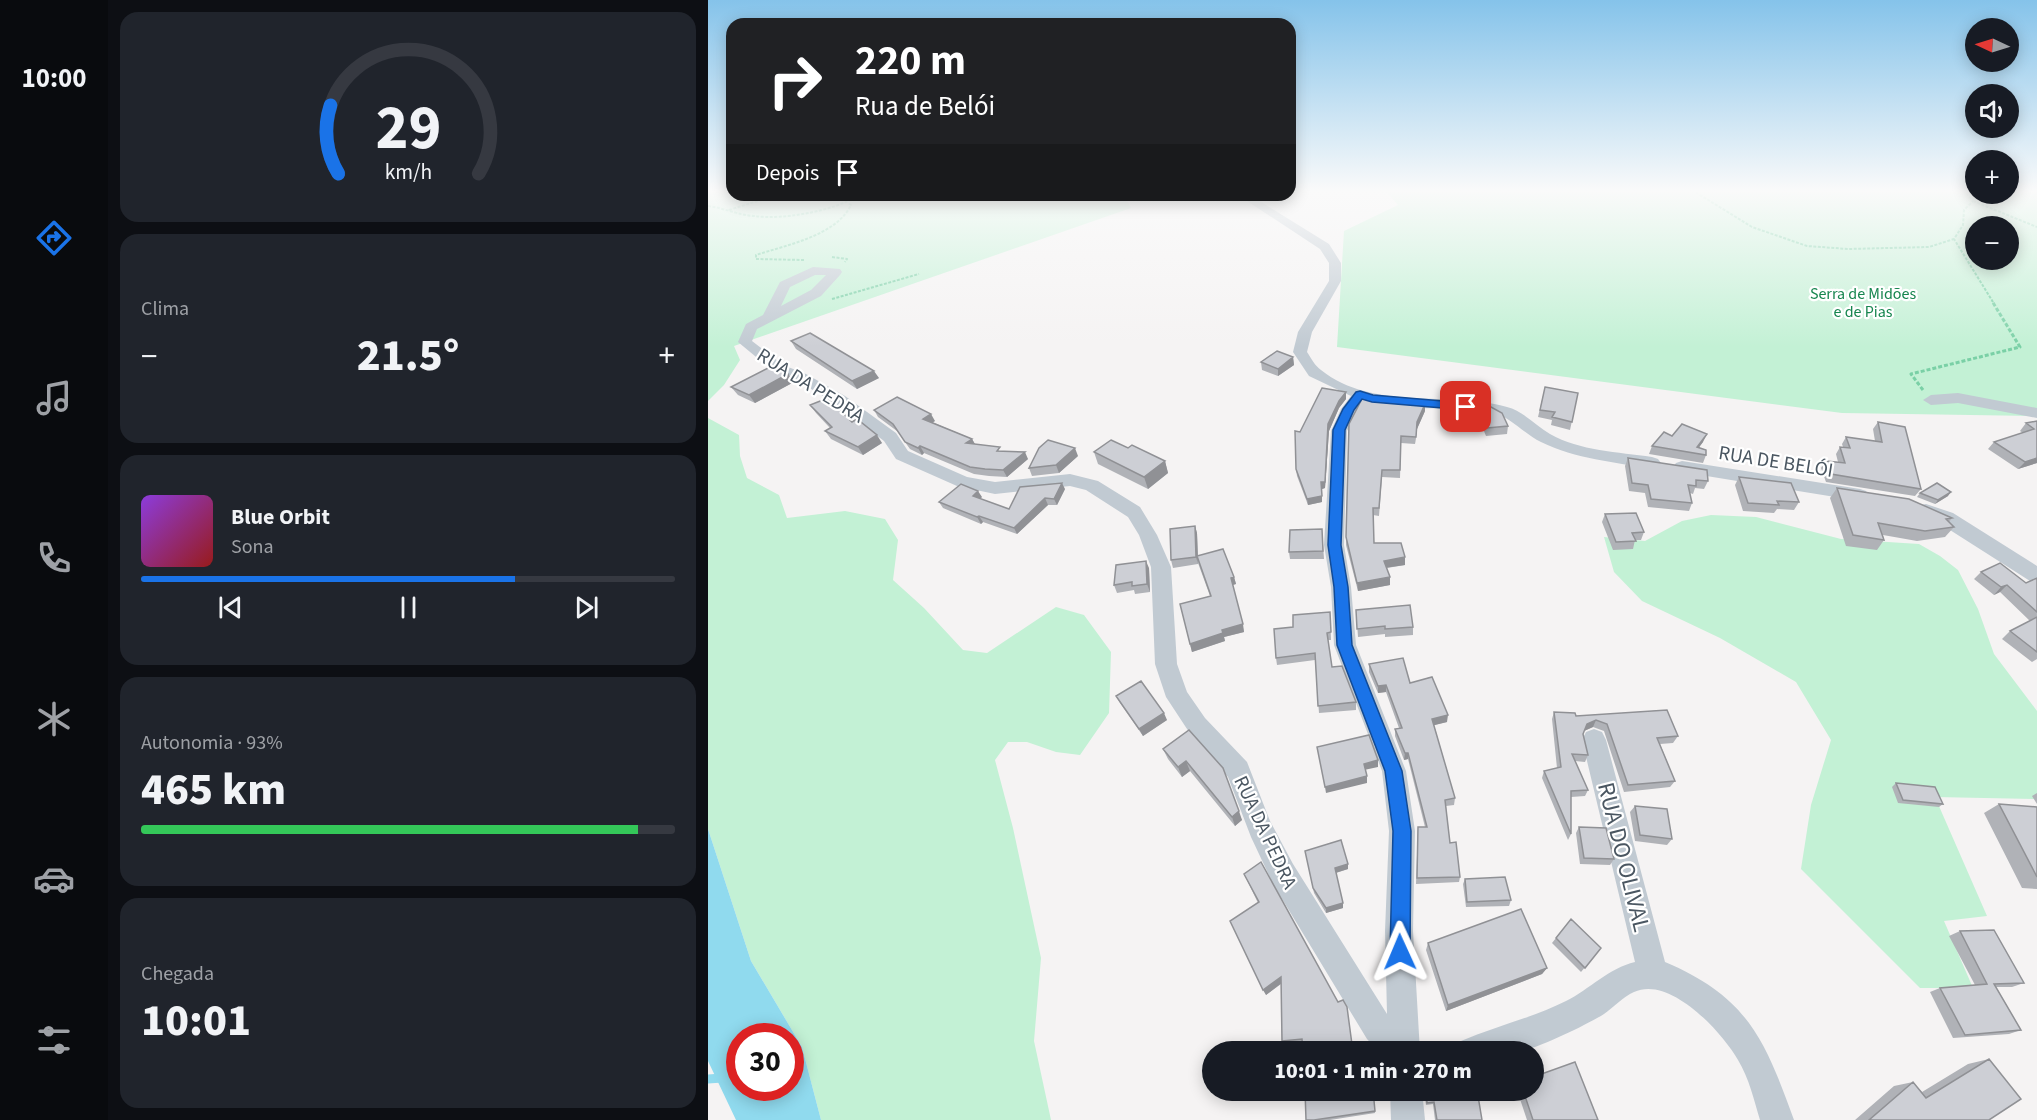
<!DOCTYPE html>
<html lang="pt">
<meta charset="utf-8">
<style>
body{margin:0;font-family:"Source Sans 3",sans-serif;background:#20242c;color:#f1f3f6;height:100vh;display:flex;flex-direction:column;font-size:22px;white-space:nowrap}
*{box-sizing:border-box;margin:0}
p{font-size:20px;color:#9ea1a6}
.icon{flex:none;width:33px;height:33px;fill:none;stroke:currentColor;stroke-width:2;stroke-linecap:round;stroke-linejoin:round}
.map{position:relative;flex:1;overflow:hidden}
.side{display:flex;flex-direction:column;gap:12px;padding:12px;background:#0d0f14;width:600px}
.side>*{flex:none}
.guide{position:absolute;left:18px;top:18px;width:570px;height:183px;border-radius:18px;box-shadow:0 3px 15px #0003;background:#202124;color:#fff;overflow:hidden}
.needle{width:39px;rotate:274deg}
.fabs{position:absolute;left:1257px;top:18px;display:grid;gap:12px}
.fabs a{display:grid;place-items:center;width:54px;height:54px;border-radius:50%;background:#171b24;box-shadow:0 3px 15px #0003;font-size:30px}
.speed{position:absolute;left:18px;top:1023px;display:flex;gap:12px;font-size:30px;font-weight:700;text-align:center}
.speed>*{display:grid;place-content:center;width:78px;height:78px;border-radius:50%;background:#171b24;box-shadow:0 3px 15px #0003;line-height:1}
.speed .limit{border:9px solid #d22;background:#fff;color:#111}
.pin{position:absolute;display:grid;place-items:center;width:51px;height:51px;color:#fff;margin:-26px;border-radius:12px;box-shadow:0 3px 9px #0006}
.me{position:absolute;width:66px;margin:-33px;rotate:359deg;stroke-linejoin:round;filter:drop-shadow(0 0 4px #0008)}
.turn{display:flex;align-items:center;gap:21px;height:126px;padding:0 30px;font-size:27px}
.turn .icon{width:78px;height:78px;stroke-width:2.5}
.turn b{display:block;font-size:42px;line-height:51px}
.then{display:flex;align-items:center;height:57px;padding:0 30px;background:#0003;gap:12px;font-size:22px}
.big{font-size:45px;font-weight:800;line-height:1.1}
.side .card{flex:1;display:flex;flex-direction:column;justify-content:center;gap:9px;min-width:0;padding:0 21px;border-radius:18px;background:#20242c}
.side .dial{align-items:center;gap:0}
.dial svg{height:156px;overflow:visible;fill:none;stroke:#363941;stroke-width:7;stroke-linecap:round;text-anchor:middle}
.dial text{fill:#f1f3f6;stroke:none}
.song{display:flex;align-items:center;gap:18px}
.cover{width:72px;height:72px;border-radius:9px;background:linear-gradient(135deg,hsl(270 70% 55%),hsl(0 70% 35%))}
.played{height:6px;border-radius:3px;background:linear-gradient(90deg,#1a73e8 70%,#363941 70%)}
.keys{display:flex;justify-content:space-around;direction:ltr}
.heat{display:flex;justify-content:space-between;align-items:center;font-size:33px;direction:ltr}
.charge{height:9px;border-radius:4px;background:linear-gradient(90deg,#34c759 93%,#363941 0)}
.trip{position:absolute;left:494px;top:1041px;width:342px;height:60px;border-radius:30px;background:#171b24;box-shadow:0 3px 15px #0003;font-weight:800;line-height:60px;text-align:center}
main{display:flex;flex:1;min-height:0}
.menu{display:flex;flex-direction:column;width:108px;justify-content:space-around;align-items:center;background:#090b0e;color:#9ea1a6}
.menu .icon{width:42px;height:42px}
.menu .selected{color:#1a73e8}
.menu b{font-size:27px;color:#f1f3f6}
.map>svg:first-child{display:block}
.green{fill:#c3f1d5;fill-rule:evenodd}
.water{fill:#90daee;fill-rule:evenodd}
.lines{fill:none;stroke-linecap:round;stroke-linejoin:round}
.stream{stroke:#90daee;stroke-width:9}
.path-far1{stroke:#7ad0a6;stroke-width:2;stroke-dasharray:3 1.5;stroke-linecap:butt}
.path{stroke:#7ad0a6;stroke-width:3;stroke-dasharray:4 2;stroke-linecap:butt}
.minor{fill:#c1cad2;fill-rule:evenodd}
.wall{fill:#b0b2b7}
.shaded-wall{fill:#909195}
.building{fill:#cdcfd5;stroke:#909195;stroke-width:1.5}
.route{fill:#1a73e8;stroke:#114b97;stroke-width:1.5}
.labels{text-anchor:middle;stroke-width:4.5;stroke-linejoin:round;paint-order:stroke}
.far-park-label{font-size:16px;fill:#17864f;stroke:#fff}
.street-label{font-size:20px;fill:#4a5661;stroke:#fff}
.near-street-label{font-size:24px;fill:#4a5661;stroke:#fff}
</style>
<main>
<nav class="menu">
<b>10:00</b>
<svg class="icon selected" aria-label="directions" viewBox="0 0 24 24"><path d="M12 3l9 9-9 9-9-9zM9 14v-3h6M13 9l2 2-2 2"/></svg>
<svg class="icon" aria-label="music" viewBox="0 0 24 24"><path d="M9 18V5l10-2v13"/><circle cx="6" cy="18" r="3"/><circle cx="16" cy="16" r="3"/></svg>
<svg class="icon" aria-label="phone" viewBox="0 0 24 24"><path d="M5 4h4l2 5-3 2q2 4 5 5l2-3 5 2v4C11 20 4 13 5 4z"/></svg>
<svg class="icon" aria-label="climate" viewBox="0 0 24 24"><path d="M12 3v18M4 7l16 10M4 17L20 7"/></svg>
<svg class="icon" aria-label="car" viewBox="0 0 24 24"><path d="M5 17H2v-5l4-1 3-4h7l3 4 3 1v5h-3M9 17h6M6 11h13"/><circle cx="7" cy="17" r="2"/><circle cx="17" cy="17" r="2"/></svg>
<svg class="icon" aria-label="filters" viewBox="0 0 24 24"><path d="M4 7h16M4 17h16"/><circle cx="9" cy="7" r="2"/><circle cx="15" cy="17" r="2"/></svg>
</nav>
<section class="side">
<div class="card dial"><svg viewBox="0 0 100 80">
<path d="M14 69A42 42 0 1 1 86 69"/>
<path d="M14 69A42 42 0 0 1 10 34" stroke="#1a73e8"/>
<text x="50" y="56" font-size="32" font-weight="700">29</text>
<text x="50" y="72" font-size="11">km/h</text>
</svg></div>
<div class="card"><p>Clima</p>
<div class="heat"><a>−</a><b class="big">21.5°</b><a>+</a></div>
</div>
<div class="card">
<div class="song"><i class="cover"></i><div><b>Blue Orbit</b><p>Sona</p></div></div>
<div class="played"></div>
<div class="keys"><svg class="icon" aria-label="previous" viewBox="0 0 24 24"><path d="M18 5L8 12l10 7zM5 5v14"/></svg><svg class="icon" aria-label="pause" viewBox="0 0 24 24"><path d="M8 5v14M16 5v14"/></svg><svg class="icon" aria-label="next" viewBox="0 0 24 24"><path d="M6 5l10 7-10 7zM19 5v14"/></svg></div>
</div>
<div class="card"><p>Autonomia · 93%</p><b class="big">465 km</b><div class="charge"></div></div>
<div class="card"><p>Chegada</p><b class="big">10:01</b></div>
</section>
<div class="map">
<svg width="1329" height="1120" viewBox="0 0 1329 1120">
<rect width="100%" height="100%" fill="#f5f3f3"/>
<path class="green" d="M0,190H24V195H416L423,208L26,346L32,360L16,385L0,401Z
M677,190H1267L1268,194L1329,190V416L1134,413L629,347L636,231L690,205ZM1268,226H1300V260H1268Z
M0,418L31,435L32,456L39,478L71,495L79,518L137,511L177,519L190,540L185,580L216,608L255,650L279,653L348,607L376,615L403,652L401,713L372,755L348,752L319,742H300L287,760L305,828L333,958L326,1041L343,1120H113L94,1047L43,961L0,829Z
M1003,515L1048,517L1133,539L1211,544L1232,556L1250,570L1270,609L1286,654L1329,711V799L1227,797L1279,916L1236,921L1265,988H1212L1093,869L1103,805L1123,740L1088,682L1012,638L934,601L906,572L896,537L937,541L974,521Z"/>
<path class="water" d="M0,829L43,961L94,1047L113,1120H28L0,1061ZM32,1036H82V1088H32Z"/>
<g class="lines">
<path class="stream" d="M0,1079L14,1078"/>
<path class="path-far1" d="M984,190L1044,227L1099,246L1140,249L1221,247L1246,239
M1255,190L1265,201L1256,210L1255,225L1246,239L1285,302
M1265,201L1329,227
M0,206C16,208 30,215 46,216C75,220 127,211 151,195
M21,210L69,195
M124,257L139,259L137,262
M96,260L48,259V255C78,245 128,236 143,205L140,203
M124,299L211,274"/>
<path class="path" d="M1215,390L1203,374L1312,347L1284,301"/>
<path class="minor" d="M530,195H542L621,244L633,263V281L604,332L599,352C603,358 607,366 613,370C666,412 741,390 799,407C815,411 828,426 842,434C872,451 910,452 944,457L950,459L953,463L950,467L944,469C906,462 868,459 833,442C816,434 802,416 783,412C742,405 696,413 655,400L639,431L636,545L643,587L648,645L698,771L707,831L705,931L712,1052H671L659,1039L565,884L543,837L520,777L481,732L458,697L447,664L443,567L431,535L420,517L378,490L362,486L287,494L249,486L188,459L176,441L125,402L88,380L65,371L30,342L38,324L55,315L72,282L105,267L132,269L134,272L132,275L113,296L49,329L44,341L75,365L98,374L137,396L188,433L200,451L259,477L287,482L362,474L390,481L432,507L449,535L463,567L469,664L479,692L497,718L539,762L562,821L585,864L679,1014L677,931L681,831L674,771L626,645L623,587L616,545L623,431L633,409L643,396L601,376L585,352L590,332L621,281V263L612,249ZM107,275H118L103,290L73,306L82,287Z
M1250,393L1329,408V418L1250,403L1223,405L1215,400L1223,395Z
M974,461L1152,489L1158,491L1161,495L1158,499L1152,501L968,471L965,467L968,463Z
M1218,504L1245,513L1329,566V584L1322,581L1231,523L1212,515L1209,510L1212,505Z
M886,729L894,732L898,740L957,962C1040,997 1057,1040 1086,1120H1052C1046,1100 1041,1078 1030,1060C1014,1032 962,975 926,992C915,997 906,1007 896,1014C880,1024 831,1048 813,1051C793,1055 769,1052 748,1052L753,1041C788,1026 824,1018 858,1001C882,989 901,968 927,962L874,740L878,732Z
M682,1090H714L717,1120H683Z"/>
</g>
<path class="wall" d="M83,341L171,378L149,389L88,349Z
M585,357L586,365L570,376L554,370L553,362Z
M80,374L86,382L47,403L30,395L23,387Z
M837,387L870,393L862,430L843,425L844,420L830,417Z
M638,392V399L631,408L621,431L617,488L614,489V502L600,505L589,476L588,469L592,432Z
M102,405L144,422L174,443L155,455L123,439L117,431L122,428L108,413Z
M770,406L800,426L799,434L778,436L769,414Z
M166,410L227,421L224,422L264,439L267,444L320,459L299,477L281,476L266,474L216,453L214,455L202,449L189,431L170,417Z
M717,411L709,429L707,444L693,443L692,478L674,477L671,516L665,515L666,543L697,565L679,568L682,585L650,591L638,545L641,424Z
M1329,421V463L1310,469L1280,449L1286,442L1315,433L1312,431L1318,423Z
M1170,422L1213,489L1207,496L1118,482L1113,468L1117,461L1130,462L1128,454L1132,447H1135L1134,444L1138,437L1167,441L1165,429Z
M964,436L995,442L991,447L998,455L995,463L941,454L944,446Z
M420,448L457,461L460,473L440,489L390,464L386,452Z
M370,456L351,473L324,476L321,468Z
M920,458L1000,481L996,489L987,488L985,494L982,493L984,503L981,511L940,507L937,493L921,491L917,466Z
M1031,477L1091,502L1086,510L1069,509L1066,513L1035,511L1027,485Z
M1129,488L1244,518L1241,522L1246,527L1237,537L1209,541L1175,535L1176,540L1169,550L1138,546L1122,498Z
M357,489L349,505H340L309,534L275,522L273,524L235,508L231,502L274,497L272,499L301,509Z
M1212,493L1240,496L1227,504L1209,497Z
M897,514L936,532L933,540H927L925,549L905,550L894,522Z
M487,526L489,533L490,556L526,577L528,584L525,585L536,632L516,637L517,641L484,652L482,644L502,596L490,563V564L465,568L463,560Z
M614,529L616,559H582L581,552Z
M441,568L442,592L427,594L426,590L409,593L406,585Z
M1273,572L1318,583L1329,578V659L1324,662L1294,639L1302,631L1322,621L1292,592L1286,595L1266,579Z
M648,610L705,627V635L677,637V634L650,637Z
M622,612L623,640H620L624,667L648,702V710L611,713L607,660L569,665L568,658L585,627Z
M661,664L702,683L739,722L726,725L747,798L746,805L738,806L742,843L752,877L751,882L708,884L710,827H717L700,759L696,760L687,736V729L691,728L678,692L670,693L661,672Z
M408,696L459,720L435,736L412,703Z
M959,710L970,736L965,743L952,744L967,781L962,787L916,792L896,731L885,727L876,731L875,734L880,755L877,762L867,761L880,790L877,796L863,797V834L860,840L834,778L836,771L849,768L844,719L846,712L868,716Z
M481,730L534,820L527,826L482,771L474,777L460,759L455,749Z
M1188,783L1235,804L1231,807L1190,803L1184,787Z
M1329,793V804L1324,796Z
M1291,804L1329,807V889L1314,888L1276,813Z
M927,806L964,839L959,845L927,841L922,812Z
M871,827L906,859L902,865L872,864L868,833Z
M597,851L640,869L628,873L635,908L618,913L606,893Z
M536,874L630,1002L594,1043L576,1045L574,1041L573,984L558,995L550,903Z
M757,879L803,900L801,906L758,907L755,884Z
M1252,931L1316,983L1304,987H1288L1313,1030L1301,1034L1245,1038L1222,992L1232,988L1267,985L1241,936Z
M848,938L893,948L873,972L844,943Z
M720,943L839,968L834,974L738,1011L718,950Z
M1281,1059V1120H1147L1186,1086L1205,1082L1214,1092L1260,1064Z
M665,1090L667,1113L622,1120H598Z
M716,1090H769L774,1120H727L725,1104L718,1105Z
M809,1090H825L890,1120H819Z"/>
<path class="shaded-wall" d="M585,357L586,365L570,376V369Z
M166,371L171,378L149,389L144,381Z
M80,374L86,382L47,403L41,395Z
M638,392V399L631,408L621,431L617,488L614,489L613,482L620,424L631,401Z
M717,404V411L709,429L707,444L709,422Z
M223,414L227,421L219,426L215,419Z
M999,434L995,442L986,454L989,447Z
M169,435L174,443L155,455L150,447Z
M264,439L268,446L258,443Z
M212,446L216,453L214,455L210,448Z
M367,448L370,456L351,473L348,465Z
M317,452L320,459L299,477L295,470Z
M1329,458V463L1310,469L1317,462Z
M457,461L460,473L440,489L436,477Z
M354,483L357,489L349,505L346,499Z
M270,491L274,497L268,502L265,496Z
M1243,492L1240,496L1227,504L1230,500Z
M614,496V502L600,505L599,499Z
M337,498L340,505L309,534L306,528Z
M271,516L275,522L273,524L269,517Z
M487,526L489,533L490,561L489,556L490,564L488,557Z
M697,557V565L676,568V561Z
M438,561L441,568L442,592L439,584Z
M526,577L528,584L524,585L523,578Z
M682,577V585L650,591L649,583Z
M1299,585L1292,592L1286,595L1293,587Z
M535,624L536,632L516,637L517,641L484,652L482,644L514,630Z
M678,685V692L670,693V686Z
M456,713L459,720L435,736L431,729Z
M740,715L739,722L723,726L724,719Z
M888,720L885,727L876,731L879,724Z
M697,753H700V759L696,760Z
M670,760V767L656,770V764Z
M478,761L482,771L474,777L470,767Z
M659,776V783L618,793L617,787Z
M531,811L534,820L527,826L524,817Z
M640,864V869L627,873V868Z
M635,903V908L618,913V908Z
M839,968L834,974L738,1011L740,1005Z
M573,977L575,982L558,995L555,990Z"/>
<path class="building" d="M102,333L166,371L144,381L83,341Z
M569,351L585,357L570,369L553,362Z
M62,367L80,374L41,395L23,387Z
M837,387L870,393L864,422L844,417L847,412L832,410Z
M614,388L638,392L631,401L620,424L617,482H613L614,496L599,499L588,469L587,431L592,432Z
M656,395L717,404L709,422L708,437L693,436L692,470H674L671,508H665L666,543H693L697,557L676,561L682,577L649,583L638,537L641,424Z
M189,397L223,414L215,419L264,439L258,443L292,447L289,451L317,452L295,470L277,469L262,467L212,446L210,448L197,442L185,424L166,410Z
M120,398L144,422L149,419L169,435L150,447L117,431L124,427L102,405Z
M770,406L783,407L794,413L800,426L779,428Z
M1329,421V458L1317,462L1286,442L1326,429L1318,423Z
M1170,422L1197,427L1213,489L1123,474L1117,461L1137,463L1132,447L1142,448L1138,437L1174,442Z
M974,424L999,434L989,447L998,450V455L944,446L956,432L964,436Z
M340,440L367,448L348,465L321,468L331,448Z
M403,440L420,448L424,445L457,461L436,477L386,452Z
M920,458L999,470L1000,481L988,480V486L980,485L984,503L943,499L940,485L924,483Z
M1031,477L1083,483L1091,502L1069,501L1071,505L1040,503Z
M354,483L346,499L337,498L306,528L271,516L269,517L231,502L253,484L270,491L265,496L301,509L312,487Z
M1229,483L1243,492L1230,500L1212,493Z
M1129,488L1201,499L1244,518L1238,519L1246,527L1217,531L1170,523L1176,540L1145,535Z
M928,513L936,532L924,533L928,541L908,542L897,514Z
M487,526L488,557L463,560L462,529Z
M614,529L615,551L581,552L582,530Z
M515,549L526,577L523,578L535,624L514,630L515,633L482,644L472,604L503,596L489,556Z
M438,561L439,584L424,586V582L406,585L408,565Z
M1292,563L1318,583L1329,578V612L1299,585L1293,587L1273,572Z
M702,605L705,627L677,629V626L649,629L648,610Z
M622,612L623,632L619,633L624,667L634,666L648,702L610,706L607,653L568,658L566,629L585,627V615Z
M1329,617V652L1302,631Z
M695,658L702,683L724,677L740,715L724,719L747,798L737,800L742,843L748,842L752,877L709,878L710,827H719L700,753H697L687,729L694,728L678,685L670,686L661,664Z
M433,681L456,713L431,729L408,696Z
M959,710L970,736L949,738L967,781L920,785L899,724L888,720L879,724L875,734L880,755L864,754L880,790L863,791V834L836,771L853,767L846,712L867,713L868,716Z
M481,730L515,768L531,811L524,817L478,761L470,767L455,749Z
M661,735L670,760L656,764L659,776L617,787L609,747Z
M1188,783L1227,787L1235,804L1195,800Z
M1291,804L1329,807V877Z
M927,806L959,809L964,839L932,835Z
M871,827L898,828L906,859L876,858Z
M633,840L640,864L627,868L635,903L618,908L605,888L597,851Z
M553,862L630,1002L635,1000L639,1007L645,1052H595L594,1039L574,1041L573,977L555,990L522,921L551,902L536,874Z
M797,877L803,900L759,902L757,879Z
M813,909L839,968L740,1005L720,943Z
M863,919L893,948L877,968L848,938Z
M1286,930L1316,983L1286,984L1313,1030L1257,1035L1232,988L1279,984L1252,931Z
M1281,1059L1313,1099L1281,1120H1161L1205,1082L1218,1098Z
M867,1062L890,1120H825L815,1090H825V1077Z
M597,1090H665L667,1111L606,1120H598Z
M718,1090H769L774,1120H729L726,1102L719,1103Z"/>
<linearGradient id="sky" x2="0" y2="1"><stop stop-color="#85c3ea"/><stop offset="0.55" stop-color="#fafafa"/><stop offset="1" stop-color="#fafafa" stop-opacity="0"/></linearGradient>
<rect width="1329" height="347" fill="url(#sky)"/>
<path class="route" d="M652,391L665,395L758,403L764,407L758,410L664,402L654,399L646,410L637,430L633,545L640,587L644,645L694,771L703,831L702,952L699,959L692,962L685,959L682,952L685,831L677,771L629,645L626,587L620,545L625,430L635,409L648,392Z"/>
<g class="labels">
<g class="far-park-label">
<text x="1155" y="299">Serra de Midões<tspan x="1155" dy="18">e de Pias</tspan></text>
</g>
<g class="street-label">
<text transform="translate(103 385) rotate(32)" y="7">RUA DA PEDRA</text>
<text transform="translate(1068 461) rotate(9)" y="7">RUA DE BELÓI</text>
<text transform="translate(558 832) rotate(65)" y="7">RUA DA PEDRA</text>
</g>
<g class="near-street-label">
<text transform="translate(916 857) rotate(76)" y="8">RUA DO OLIVAL</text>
</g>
</g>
</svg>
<div class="fabs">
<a><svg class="needle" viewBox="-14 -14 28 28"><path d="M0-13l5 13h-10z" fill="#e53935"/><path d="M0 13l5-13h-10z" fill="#9ea1a6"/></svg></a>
<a><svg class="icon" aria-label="sound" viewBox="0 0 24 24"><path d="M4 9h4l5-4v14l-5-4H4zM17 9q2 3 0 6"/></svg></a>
<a>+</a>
<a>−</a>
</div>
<div class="speed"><div class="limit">30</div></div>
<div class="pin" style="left:758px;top:407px;background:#d93025"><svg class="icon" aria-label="arrive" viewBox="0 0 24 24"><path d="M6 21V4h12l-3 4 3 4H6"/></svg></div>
<svg class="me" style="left:692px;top:952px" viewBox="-20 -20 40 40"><path d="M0-17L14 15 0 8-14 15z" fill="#1a73e8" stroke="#fff" stroke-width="4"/></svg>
<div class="trip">10:01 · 1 min · 270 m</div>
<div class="guide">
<div class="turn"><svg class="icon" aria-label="right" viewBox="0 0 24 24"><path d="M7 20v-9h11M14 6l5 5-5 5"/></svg><div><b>220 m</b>Rua de Belói</div></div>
<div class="then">Depois<svg class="icon" aria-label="arrive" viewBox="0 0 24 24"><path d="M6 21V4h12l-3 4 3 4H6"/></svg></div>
</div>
</div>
</main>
